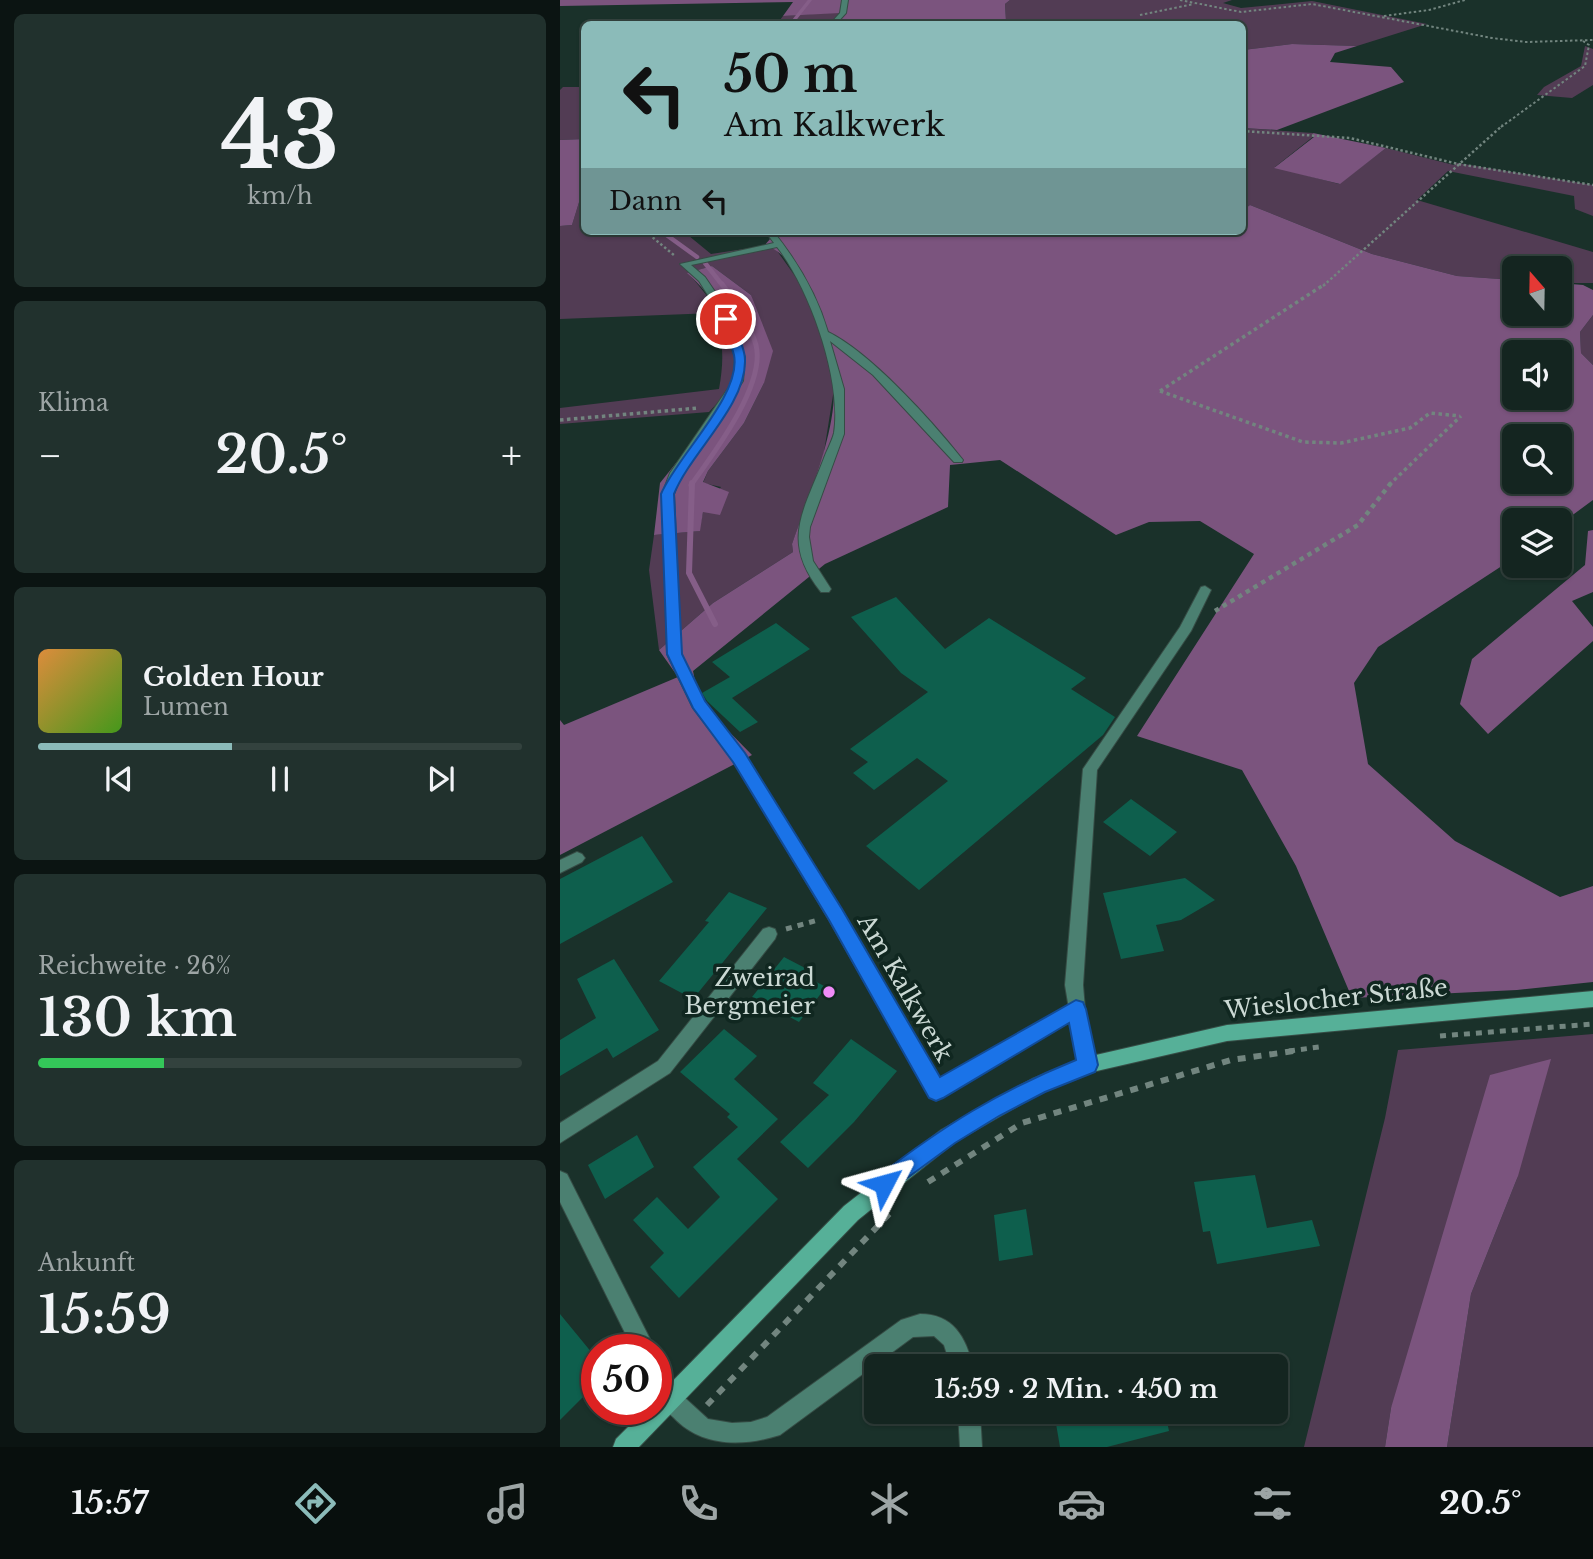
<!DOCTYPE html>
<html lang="de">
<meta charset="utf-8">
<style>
body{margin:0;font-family:"Libre Baskerville",serif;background:#21312d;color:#f1f3f6;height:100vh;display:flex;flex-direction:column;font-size:26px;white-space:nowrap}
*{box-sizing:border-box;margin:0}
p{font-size:23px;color:#9da5a5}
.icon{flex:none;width:38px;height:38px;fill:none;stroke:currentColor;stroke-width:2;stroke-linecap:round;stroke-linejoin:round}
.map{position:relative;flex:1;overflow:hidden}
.panel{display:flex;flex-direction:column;gap:14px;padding:14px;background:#0b1412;width:560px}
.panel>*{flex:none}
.banner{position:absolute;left:21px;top:21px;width:665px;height:214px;border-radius:10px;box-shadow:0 2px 5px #0004,0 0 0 2px #33423e;background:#8bbbb9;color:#111;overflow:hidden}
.needle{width:46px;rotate:340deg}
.tools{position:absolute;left:942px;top:256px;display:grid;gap:14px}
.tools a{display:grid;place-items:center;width:70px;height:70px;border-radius:10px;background:#142520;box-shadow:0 2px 5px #0004,0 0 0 2px #33423e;font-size:35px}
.speed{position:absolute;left:21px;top:1334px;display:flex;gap:14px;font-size:35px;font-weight:700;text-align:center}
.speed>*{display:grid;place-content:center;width:91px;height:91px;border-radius:50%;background:#142520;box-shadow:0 2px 5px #0004,0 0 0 2px #33423e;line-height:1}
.speed .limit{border:10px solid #d22;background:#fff;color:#111}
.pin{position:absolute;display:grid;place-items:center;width:60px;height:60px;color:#fff;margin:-30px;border:4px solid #fff;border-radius:50%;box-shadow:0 2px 7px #0007}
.me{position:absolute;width:77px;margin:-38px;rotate:51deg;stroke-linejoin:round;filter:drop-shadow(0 0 5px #0008)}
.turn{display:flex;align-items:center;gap:24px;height:147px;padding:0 28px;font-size:32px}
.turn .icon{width:91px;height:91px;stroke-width:2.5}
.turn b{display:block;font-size:49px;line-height:60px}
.then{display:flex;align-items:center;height:66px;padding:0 28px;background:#0003;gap:14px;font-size:26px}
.big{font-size:52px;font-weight:600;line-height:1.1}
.panel .widget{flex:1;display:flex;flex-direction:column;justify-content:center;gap:10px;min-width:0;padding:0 24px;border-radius:10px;background:#21312d}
.panel .dial{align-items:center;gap:0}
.dial b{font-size:91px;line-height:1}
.song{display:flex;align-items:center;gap:21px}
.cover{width:84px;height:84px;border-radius:10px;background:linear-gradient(135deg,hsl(30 70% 55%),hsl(100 70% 35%))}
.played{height:7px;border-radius:4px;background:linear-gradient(90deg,#8bbbb9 40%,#33423e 40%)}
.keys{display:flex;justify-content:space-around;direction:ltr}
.heat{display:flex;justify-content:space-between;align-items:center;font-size:38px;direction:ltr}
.charge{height:10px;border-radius:5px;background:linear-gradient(90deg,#34c759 26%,#33423e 0)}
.trip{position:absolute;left:304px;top:1354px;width:424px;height:70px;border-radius:10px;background:#142520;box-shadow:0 2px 5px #0004,0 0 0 2px #33423e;font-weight:600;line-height:70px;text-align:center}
.menu{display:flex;height:112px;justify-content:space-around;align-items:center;background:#080f0d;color:#9da5a5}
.menu .icon{width:49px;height:49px}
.menu .active{color:#8bbbb9}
.menu b{font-size:32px;color:#f1f3f6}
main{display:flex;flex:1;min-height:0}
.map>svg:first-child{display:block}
.green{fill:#523c54}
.forest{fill:#7b547e;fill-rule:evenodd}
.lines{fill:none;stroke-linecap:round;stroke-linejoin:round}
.stream-far3{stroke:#855e88;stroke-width:3.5}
.stream-far2{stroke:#855e88;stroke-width:4.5}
.stream-far1{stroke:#855e88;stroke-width:5}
.stream{stroke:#855e88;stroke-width:6}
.building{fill:#0e5f4d}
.lane-casing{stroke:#364c45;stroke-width:2}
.street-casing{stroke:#364c45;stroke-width:2}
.secondary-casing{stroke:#364c45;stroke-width:2}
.path-far5{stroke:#72857f;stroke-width:2;stroke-dasharray:2.5 2.5;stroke-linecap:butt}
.path-far4{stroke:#72857f;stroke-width:2.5;stroke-dasharray:2.5 2.5;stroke-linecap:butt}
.path-far3{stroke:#72857f;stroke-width:3.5;stroke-dasharray:3.5 3.5;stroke-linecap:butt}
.path-far2{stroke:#72857f;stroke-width:4.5;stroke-dasharray:4.5 4.5;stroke-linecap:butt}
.path-far1{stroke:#72857f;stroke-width:5;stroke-dasharray:6 6;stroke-linecap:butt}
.path{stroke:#72857f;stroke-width:6;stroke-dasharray:8 8;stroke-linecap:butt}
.lane{fill:#4b8071;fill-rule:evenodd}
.street{fill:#4b8071;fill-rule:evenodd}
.secondary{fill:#56b098;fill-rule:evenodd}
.route{fill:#1a73e8;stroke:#114b97;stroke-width:2}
.poi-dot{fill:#ef8bf7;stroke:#102720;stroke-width:2.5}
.labels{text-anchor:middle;stroke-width:7;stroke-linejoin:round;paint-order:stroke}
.near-poi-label{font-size:24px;fill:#cbd9d4;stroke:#102720;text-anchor:end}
.near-street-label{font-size:24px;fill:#cbd9d4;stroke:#102720}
</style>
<main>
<section class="panel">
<div class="widget dial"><b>43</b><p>km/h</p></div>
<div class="widget"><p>Klima</p>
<div class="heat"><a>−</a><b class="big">20.5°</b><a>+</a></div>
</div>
<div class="widget">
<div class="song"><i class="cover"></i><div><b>Golden Hour</b><p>Lumen</p></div></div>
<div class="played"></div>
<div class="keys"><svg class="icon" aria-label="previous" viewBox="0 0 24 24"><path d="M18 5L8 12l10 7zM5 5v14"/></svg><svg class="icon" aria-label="pause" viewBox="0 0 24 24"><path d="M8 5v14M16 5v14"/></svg><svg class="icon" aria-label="next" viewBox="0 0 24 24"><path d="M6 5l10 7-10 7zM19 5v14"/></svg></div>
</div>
<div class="widget"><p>Reichweite · 26%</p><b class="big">130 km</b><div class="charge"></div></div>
<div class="widget"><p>Ankunft</p><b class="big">15:59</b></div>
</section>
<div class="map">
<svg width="1033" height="1447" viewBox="0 0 1033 1447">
<rect width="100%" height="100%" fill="#1a312a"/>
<path class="green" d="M450,0H672L663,3L681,8L752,1L867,24L797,46L732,44L683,50L682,24H437L446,20L445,4Z
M281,12L270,24H217L223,16Z
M1025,46L1033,49V85L1012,98L977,95L984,87L1021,66Z
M3,87H24V139L0,140V90Z
M682,128L753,133L754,136L715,167L779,184L826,148L894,165L897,163L1033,185V216L1015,209L1014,196L888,171L857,200L1033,252V283H999V268H954V280L897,276L812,254L690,205L683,210Z
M24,186V231H123L151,254L204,246L215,248L245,290L260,329L274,389L263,458L232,544L233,552L153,603L99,650L89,570L94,535L139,531L143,512L161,487L143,483L148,471L184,423L204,383L191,295L152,266L128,273C153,302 190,345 170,387C165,396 156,404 149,412L0,424V408L159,389C164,361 164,340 154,313L0,319V226L12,225Z
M1033,315V365L1021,353L1020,332Z
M1033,1034V1447H887L911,1294L958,1176L831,1408L825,1447H744L825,1118L838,1050Z"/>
<path class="forest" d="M0,0H450L445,4L446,21L437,24H270L280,13L223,16L233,2L0,6Z
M732,44L797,46L775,53L770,62L831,67L844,82L717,130L683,128V50Z
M753,133L826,148L780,184L714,168L754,137Z
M24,139V186L12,225L0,226V140Z
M690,205L812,254L897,276L954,280V313H999V283L1023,285L1033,290V315L1020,332L1021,353L1033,365V500L999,525V520H954V558L818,647L794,683L808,764L895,841L1000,897L1033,886V982L957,990L792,998L736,866L682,770L577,736L694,554L640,521L589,522L556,535L440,460L390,465L388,507L265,564L133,671L139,701L192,755L0,855V720L4,725L118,677L99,650L153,603L233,552L232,544C247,500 275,436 274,389C273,363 254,304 240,282C230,266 223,249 204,246L210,239L205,231H682L683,210ZM954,352H999V397H954ZM954,436H999V481H954Z
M152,266L191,295L213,351L204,383L184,423L148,471L143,482L169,492L160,515L143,512L140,531L94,535L100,483L148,423C150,406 163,401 170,387C189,348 156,298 127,273Z
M1033,530V592L1012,601L1033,627V641L928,734L900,704L912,659L1025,565L1028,531Z
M991,1059L958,1176L911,1294L887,1447H825L831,1408L930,1075Z"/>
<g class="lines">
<path class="stream-far3" d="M231,24L250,0"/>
<path class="stream-far2" d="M101,231L137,257
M145,263L163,286"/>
<path class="stream-far1" d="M131,485C153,454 206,385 196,345C190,324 175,301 162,284"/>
<path class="stream" d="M132,483L129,573L155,624"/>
</g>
<path class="building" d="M336,597L385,649L429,618L526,678L511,689L555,717L543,735L359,890L306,846L388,781L357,758L314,790L293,773L308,762L290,749L368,692L341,673L291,617Z
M216,623L250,649L172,698L198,722L180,732L147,701L142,693L170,677L152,662Z
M571,799L617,832L590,856L543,822Z
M82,836L113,882L0,944V879Z
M625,878L655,900L621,920L596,925L604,951L561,959L543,893Z
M169,892L207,908L133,999L99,981L149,922L145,921Z
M224,957L247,969L243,975L266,987L239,1022L192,997Z
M54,959L99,1030L53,1058L47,1048L0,1076V1040L36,1018L17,979Z
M164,1029L197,1056L174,1079L218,1119L177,1159L218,1199L119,1298L90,1267L104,1253L73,1220L97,1197L128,1229L160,1197L133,1167L178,1127L167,1117L170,1114L120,1072Z
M291,1039L337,1071L294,1122L248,1168L220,1142L269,1095L253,1083Z
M77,1135L94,1167L45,1199L28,1165Z
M695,1175L707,1228L752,1220L760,1246L657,1264L650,1231L643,1232L634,1182Z
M466,1209L473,1255L439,1261L434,1215Z
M0,1314L37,1359V1383L0,1420Z
M494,1412H605L609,1431L547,1447H500Z"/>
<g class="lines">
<g class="lane-casing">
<path id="lane" d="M282,0H288L286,13L276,24H270L280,13Z
M205,231H213C237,261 257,294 268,332C311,353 373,422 403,460L402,462H394L313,375L270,341L284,389V434L250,527L249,537L253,561L271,589L269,592H261C220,541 244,511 264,458C267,450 272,441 274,433C282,380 250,289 217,247L131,265L145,277L164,305L185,357L183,381L122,473L114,494L121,654L144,702L186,758L184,762H174L133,708L107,654L102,494L110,473L173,381L175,357L154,305L139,281L120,264L214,243Z
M645,586L651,590L631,631L537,770L523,985L525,1009L522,1015L516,1017L510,1015L505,985L523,769L620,627L641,587Z
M17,852L22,854L25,858L22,862L0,873V860Z"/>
</g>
<g class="street-casing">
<path id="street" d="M179,753L184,754L281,910L379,1079L516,1001L522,1003L525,1009L536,1065L533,1071L527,1073L521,1071L510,1022L382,1097L376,1100L370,1097L269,920L174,762L172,758L174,754Z
M209,927L215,929L217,934L215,939L110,1073L0,1143V1123L98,1061L203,929Z
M0,1171L7,1174L95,1349H73L0,1202Z
M360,1314C393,1314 406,1337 413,1367H391L384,1345L374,1336L353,1337L220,1435C182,1447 141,1447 113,1417C107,1412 99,1402 97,1395C94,1385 96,1371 96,1361L104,1364L125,1398L148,1419L172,1423L191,1422L207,1417L341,1320Z
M398,1412H420L422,1447H400Z"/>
</g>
<g class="secondary-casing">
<path id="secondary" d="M1033,991V1007L667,1041L528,1073L484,1091L395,1142L298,1220L79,1447H53L56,1439L86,1409H96V1398L284,1206L381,1130L472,1079L527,1057L667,1025Z"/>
</g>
<path class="path-far5" d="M620,0L681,12L752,4L932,38L966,42L1033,40
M580,15L634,4
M824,16L869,10L905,0
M941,127L1025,66L1029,45L1023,41"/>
<path class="path-far4" d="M682,131L790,138L898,164L1033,185
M85,231L115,256
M763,286L943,125"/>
<path class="path-far3" d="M600,391L765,284
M600,391L743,442L781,443L850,428L870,413L900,416
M0,420L139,408
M829,485L901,416"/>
<path class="path-far2" d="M655,611L798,525L831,483"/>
<path class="path-far1" d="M226,929L258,920
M880,1036L1033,1024
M729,1051L759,1047"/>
<path class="path" d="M368,1182L462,1123L671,1060L741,1050
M147,1405L334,1209"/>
<use href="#lane" class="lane"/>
<use href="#street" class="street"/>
<use href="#secondary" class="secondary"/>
</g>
<path class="route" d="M166,316L171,319C176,331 185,347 185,360C186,406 131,452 114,494L122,654L145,701L185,753L282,909L380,1077L516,1000L523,1002L526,1009L538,1065L535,1072L485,1092L439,1116L395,1143L324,1195L317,1192L313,1184L317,1177C383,1126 439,1091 516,1060L509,1023L383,1098L376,1101L369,1098L269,920L173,762L133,708L107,654L101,494C117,456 182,395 174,355C171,343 165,331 160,319Z"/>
<circle class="poi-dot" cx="269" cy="992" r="7"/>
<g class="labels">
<g class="near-poi-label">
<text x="255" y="986">Zweirad<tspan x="255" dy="28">Bergmeier</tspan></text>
</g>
<g class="near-street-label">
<text transform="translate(345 988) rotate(60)" y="8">Am Kalkwerk</text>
<text transform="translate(776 999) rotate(-6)" y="8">Wieslocher Straße</text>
</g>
</g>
</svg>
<div class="tools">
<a><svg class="needle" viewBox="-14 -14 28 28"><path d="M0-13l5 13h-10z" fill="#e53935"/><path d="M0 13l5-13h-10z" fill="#9da5a5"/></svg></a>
<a><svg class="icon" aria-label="sound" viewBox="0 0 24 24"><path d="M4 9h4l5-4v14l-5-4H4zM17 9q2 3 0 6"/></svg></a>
<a><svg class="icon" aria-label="search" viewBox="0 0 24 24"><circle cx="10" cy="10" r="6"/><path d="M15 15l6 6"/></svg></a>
<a><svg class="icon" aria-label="layers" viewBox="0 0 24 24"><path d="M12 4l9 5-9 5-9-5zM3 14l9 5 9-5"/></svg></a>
</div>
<div class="speed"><div class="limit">50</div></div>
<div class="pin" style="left:166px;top:319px;background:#d93025"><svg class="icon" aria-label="arrive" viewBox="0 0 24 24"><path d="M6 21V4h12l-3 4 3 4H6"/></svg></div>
<svg class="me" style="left:324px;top:1184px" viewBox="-20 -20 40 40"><path d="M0-17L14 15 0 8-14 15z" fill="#1a73e8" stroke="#fff" stroke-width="4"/></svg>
<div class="trip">15:59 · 2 Min. · 450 m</div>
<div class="banner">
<div class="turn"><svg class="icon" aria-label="left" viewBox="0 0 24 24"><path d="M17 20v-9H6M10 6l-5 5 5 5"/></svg><div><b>50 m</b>Am Kalkwerk</div></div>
<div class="then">Dann<svg class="icon" aria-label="left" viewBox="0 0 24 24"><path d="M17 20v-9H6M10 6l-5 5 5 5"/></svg></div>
</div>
</div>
</main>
<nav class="menu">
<b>15:57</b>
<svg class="icon active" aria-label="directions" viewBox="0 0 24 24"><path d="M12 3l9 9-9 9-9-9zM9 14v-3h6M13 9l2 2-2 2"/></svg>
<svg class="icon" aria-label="music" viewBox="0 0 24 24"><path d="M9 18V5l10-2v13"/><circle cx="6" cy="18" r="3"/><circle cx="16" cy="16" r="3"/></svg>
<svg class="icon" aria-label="phone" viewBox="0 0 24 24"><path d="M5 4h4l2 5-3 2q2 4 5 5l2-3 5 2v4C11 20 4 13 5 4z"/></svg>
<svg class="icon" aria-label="climate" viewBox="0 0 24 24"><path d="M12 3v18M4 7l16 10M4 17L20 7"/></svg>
<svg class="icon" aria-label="car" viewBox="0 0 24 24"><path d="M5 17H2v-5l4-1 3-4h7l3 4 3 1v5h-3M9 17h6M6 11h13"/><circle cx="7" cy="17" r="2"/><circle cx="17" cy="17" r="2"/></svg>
<svg class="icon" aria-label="filters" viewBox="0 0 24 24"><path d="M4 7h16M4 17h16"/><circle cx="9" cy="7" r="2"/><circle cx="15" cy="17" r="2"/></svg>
<b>20.5°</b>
</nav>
